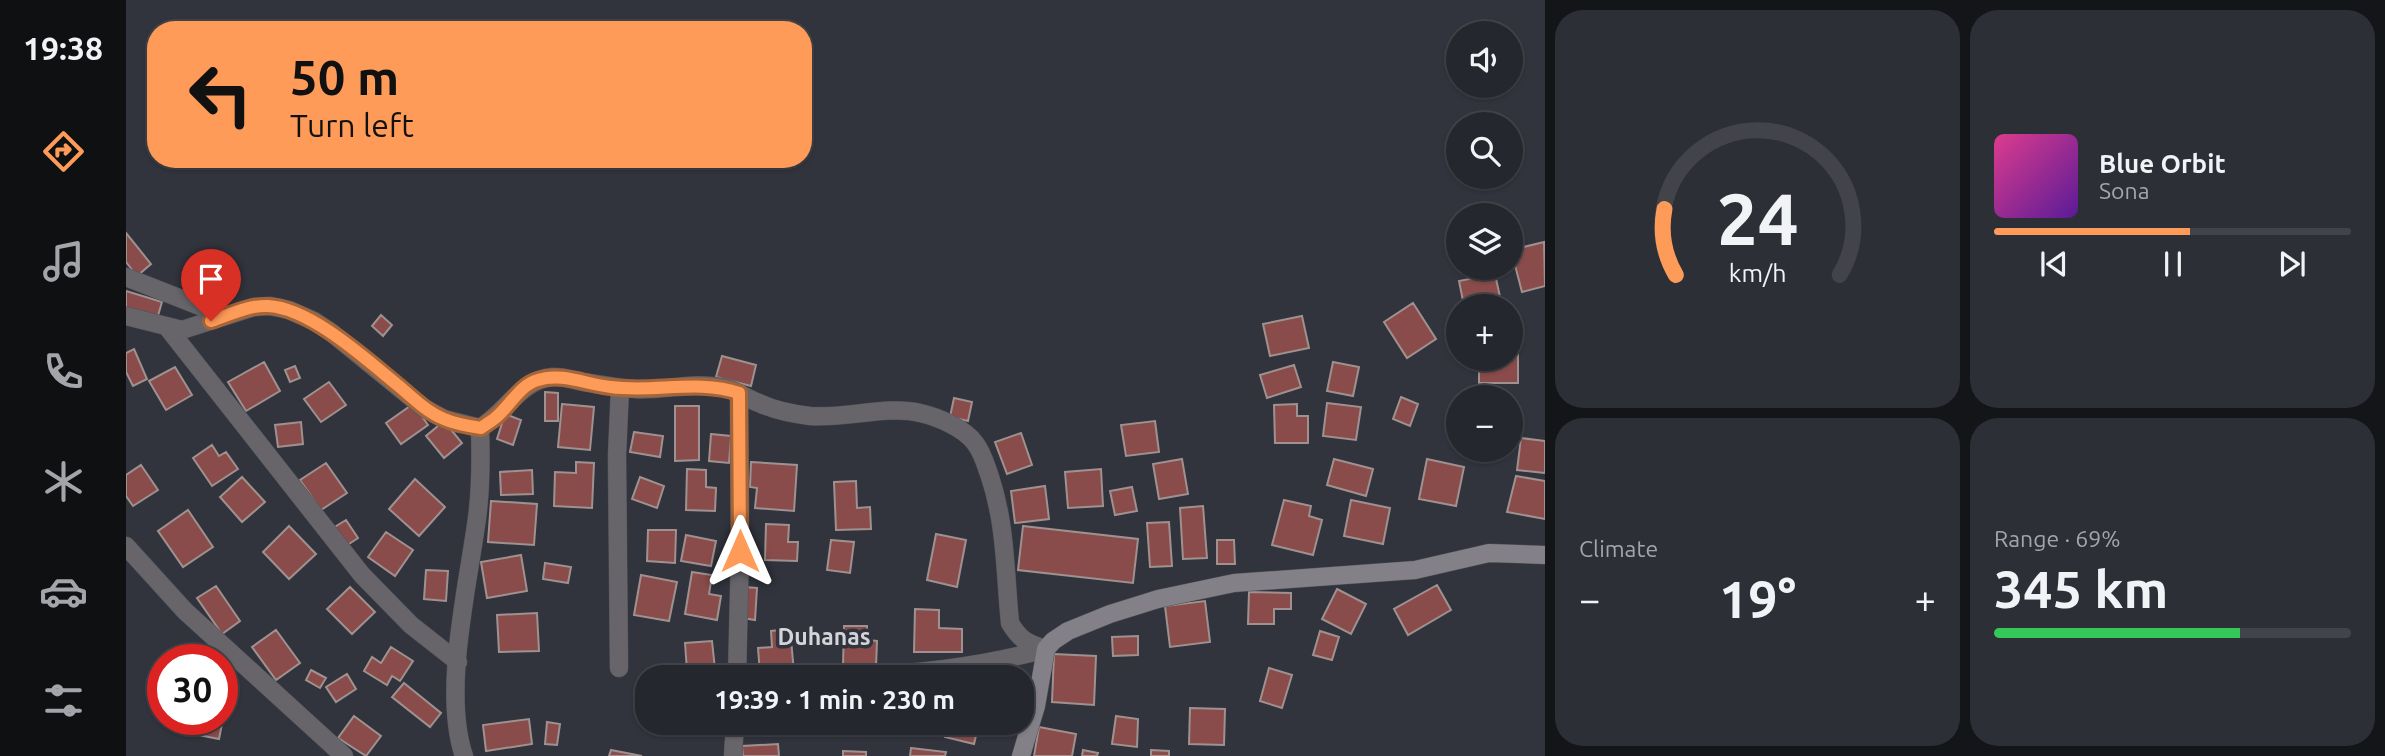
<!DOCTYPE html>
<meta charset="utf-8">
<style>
body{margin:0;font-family:Ubuntu,sans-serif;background:#2d2f36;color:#f1f3f6;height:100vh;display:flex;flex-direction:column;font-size:26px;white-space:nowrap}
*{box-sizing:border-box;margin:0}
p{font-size:23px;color:#a3a5aa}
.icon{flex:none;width:38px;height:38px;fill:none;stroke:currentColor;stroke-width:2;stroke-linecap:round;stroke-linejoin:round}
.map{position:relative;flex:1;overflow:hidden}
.panel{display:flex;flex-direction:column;gap:10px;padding:10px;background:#141519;width:840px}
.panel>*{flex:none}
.hud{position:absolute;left:21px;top:21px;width:665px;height:147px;border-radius:28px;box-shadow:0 2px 5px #0004,0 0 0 2px #42444a;background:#fe9b58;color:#111;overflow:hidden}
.controls{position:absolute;left:1320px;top:21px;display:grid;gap:14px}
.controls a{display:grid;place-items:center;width:77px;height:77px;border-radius:50%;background:#25272e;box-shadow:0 2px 5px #0004,0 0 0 2px #42444a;font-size:35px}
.speed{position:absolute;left:21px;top:644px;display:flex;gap:14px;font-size:35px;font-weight:700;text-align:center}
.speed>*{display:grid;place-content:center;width:91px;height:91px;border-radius:50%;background:#25272e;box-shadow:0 2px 5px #0004,0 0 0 2px #42444a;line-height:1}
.speed .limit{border:10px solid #d22;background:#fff;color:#111}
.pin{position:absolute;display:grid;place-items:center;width:60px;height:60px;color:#fff;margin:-72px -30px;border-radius:50% 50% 50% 0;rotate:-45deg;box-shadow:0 0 7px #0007}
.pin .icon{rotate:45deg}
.me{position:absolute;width:77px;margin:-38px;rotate:0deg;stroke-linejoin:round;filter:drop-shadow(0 0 5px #0008)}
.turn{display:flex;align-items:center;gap:24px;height:147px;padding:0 28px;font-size:32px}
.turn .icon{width:91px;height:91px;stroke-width:2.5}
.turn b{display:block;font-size:49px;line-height:60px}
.big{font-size:52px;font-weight:700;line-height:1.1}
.panel .card{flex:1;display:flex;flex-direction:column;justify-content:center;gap:10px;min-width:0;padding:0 24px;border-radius:28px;background:#2d2f36}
.panel .dial{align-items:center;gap:0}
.dial svg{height:182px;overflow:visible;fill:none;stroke:#42444a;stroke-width:7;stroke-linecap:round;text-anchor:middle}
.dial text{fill:#f1f3f6;stroke:none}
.song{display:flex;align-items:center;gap:21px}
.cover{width:84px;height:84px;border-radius:10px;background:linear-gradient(135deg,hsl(330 70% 55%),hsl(270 70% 35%))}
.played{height:7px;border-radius:4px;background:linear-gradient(90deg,#fe9b58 55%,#42444a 55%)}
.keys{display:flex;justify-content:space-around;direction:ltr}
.heat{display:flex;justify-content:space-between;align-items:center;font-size:38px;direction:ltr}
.charge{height:10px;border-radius:5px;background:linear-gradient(90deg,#34c759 69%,#42444a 0)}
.panel .tiles{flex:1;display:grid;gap:10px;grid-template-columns:repeat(2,1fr)}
.trip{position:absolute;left:509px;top:665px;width:399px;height:70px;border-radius:28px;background:#25272e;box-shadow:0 2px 5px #0004,0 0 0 2px #42444a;font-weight:700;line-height:70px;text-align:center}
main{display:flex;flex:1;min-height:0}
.menu{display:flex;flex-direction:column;width:126px;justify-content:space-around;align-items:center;background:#0f1012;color:#a3a5aa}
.menu .icon{width:49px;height:49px}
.menu .current{color:#fe9b58}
.menu b{font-size:32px;color:#f1f3f6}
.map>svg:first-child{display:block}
.building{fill:#894c4a;stroke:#9e9190;stroke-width:2}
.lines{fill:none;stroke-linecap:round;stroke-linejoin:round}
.street-casing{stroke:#4e5159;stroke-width:19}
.secondary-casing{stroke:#4e5159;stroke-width:19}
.street{stroke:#67656a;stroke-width:18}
.secondary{stroke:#838087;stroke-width:18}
.route-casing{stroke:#a56539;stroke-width:18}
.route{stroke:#fe9b58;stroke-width:12}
.labels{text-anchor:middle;stroke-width:7;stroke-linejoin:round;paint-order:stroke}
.quarter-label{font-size:23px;font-weight:bold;fill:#d2d5da;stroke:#31343d}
</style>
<main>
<nav class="menu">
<b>19:38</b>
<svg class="icon current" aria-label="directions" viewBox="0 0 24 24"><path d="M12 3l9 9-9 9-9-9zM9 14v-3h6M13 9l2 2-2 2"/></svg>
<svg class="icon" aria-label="music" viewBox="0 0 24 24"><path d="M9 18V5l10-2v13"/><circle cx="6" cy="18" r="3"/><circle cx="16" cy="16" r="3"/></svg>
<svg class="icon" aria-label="phone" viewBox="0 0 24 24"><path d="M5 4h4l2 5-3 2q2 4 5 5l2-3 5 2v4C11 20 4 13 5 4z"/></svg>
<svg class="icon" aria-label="climate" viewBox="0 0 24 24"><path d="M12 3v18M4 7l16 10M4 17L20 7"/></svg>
<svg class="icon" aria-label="car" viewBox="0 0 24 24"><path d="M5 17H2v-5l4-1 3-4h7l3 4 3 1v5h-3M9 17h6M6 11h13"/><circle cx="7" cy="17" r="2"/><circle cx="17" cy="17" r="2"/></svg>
<svg class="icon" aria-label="filters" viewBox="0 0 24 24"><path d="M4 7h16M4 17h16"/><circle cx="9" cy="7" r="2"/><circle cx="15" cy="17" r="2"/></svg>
</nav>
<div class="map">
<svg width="1419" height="756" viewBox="0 0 1419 756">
<rect width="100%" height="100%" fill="#31343d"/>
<path class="building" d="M0,233L25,264L11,276L0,262Z
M1418,242L1419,286L1396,292L1385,250Z
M1369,274L1376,306H1338L1333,281Z
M0,291L36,302L31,319L0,310Z
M1287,303L1310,339L1281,358L1258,322Z
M255,315L266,325L257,336L246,326Z
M1176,316L1183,348L1144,356L1137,324Z
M1384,340H1392V383H1353V359H1384Z
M8,349L21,379L7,386L0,372V353Z
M596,356L630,365L625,386L590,377Z
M138,362L154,391L120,411L102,382Z
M1207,362L1233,367L1227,396L1201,391Z
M1168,365L1175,387L1141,398L1134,375Z
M169,366L174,378L164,382L159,370Z
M49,367L66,395L40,410L23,381Z
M203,382L220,405L195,422L178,399Z
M419,392L432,393V421H419Z
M1275,397L1292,404L1284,426L1267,419Z
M828,398L846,402L842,421L824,417Z
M1329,398H1332V425H1329Z
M1201,403L1235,407L1230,440L1197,436Z
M287,404L302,425L275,444L260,423Z
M436,404L468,407L464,450L432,447Z
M1171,404V416H1182V443H1149L1148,405Z
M549,406H573V460L549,461Z
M379,414L395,420L387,445L371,439Z
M318,421L336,443L318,458L300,436Z
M1029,421L1033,452L1000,456L995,425Z
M175,422L177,444L152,447L149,425Z
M508,432L537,436L534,457L504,452Z
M895,433L906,465L881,474L869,442Z
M585,434L605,436L603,463L583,461Z
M1395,438L1419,441V473L1391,470Z
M86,445L93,456L100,452L112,469L86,486L67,458Z
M1056,459L1062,494L1033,499L1027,464Z
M1208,459L1247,469L1240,496L1201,485Z
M1301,459L1338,467L1330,506L1293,499Z
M450,462L468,463L466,508L428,506L429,472L450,473Z
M625,462L671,465L668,511L629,508L631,488L624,487Z
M200,463L221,493L195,510L174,480Z
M15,465L32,490L7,506L0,496V475Z
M561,469L580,470V487L590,488L589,511L560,510Z
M975,469L977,506L942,508L939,472Z
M406,470L407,494L375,495L374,472Z
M1390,476L1419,481V519L1381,512Z
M116,477L139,502L116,522L94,497Z
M514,477L538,486L531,508L506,499Z
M289,479L319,507L293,536L263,509Z
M730,481L731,508L744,507L745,529L710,530L708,482Z
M919,486L923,519L889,523L885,491Z
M1006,487L1011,511L989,515L984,491Z
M1158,500L1185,506L1183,516L1196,520L1187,555L1146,545Z
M1225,500L1264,508L1257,544L1218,536Z
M365,501L411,504L408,545L362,542Z
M1077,506L1081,558L1057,559L1054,508Z
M62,510L87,547L57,567L32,531Z
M220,520L232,538L220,546L207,528Z
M1043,522L1046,566L1024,567L1021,523Z
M640,524L663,525L662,542H672L671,561L639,560Z
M163,526L190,554L163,579L137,552Z
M897,526L1012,539L1007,583L892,570Z
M522,530H550L549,563L521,561Z
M260,532L287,550L269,576L242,557Z
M810,534L840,540L831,587L801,580Z
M560,535L590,541L585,566L555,561Z
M705,540L728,542L724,573L701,570Z
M1091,540H1108L1109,564H1091Z
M395,555L401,591L361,598L355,562Z
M419,563L445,567L442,583L417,579Z
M300,570L322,571L320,601L298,599Z
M566,572L586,575L583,594L595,596L591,620L559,614Z
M515,575L551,582L543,621L508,615Z
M1311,585L1325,610L1282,635L1268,609Z
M90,586L114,621L96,634L71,598Z
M224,587L249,612L226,634L201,609Z
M618,587L631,588L629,620L616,618Z
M1211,589L1240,604L1225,634L1196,619Z
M1123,592L1165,593V609H1148V624H1122Z
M1079,601L1084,642L1044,647L1039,606Z
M789,609L813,610V628L836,629V652H788Z
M411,613L413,651L373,652L371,615Z
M718,626H741V640L751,641L750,667L717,666Z
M664,629L668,672L634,674L632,648L646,647L645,631Z
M150,630L174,663L150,680L126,647Z
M1194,631L1213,637L1206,660L1187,655Z
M1012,636V655L987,656L986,637Z
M586,641L589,669L561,671L559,643Z
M265,647L287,661L274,681L266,676L261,685L238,671L246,657L255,663Z
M928,654L970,656L968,705L926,702Z
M37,663V694L21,680Z
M1143,668L1166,675L1156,708L1134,701Z
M185,670L200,678L194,688L180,680Z
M221,674L230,689L210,702L200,687Z
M278,683L315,713L304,727L266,697Z
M1064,708L1099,709L1098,745L1063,744Z
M228,716L255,736L240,756L212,738Z
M990,716L1012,719L1011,747L986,744Z
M59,719H97L93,739L57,732Z
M403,719L406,744L360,751L357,725Z
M421,722L434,724L431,745L419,744Z
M557,723H589L587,732L557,726Z
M637,723H672L671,735L636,734Z
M706,723H741V736L705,734Z
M822,723H853L848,744L819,737Z
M913,727L950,734L946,756H908Z
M652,744L653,756H617L616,746Z
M785,748L820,752L819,756H784Z
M485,750L516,756H483Z
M957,750L972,753L971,756H956Z
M1025,750L1043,751V756H1025Z
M717,751L740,752V756H717Z"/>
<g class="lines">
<g class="street-casing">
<path id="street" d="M0,277L99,316
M0,316L56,330L128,307L144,306L163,310L188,321L206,333L298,408L318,419L354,428C380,412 395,380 426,377C436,376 447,380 457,382C475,385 492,388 509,389C537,391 566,382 594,387C609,389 619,398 633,403C648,410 667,414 684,416C720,419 762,405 794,413C812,417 838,428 849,443C857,453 860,466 864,477C880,525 879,573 884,623C894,640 902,644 920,649C860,665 803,673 741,675
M41,327L236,575L285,625L332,662
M0,546L59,611L218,756
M493,668L491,455L494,388
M611,677L614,551L613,393
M338,756C316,692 342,586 351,518C355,488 355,458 354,428
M607,756L609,723"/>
</g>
<g class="secondary-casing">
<path id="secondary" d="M895,756L910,706L920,649L927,641L942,631L984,614L1032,599L1108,583L1289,570L1363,553L1419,555"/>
</g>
<use href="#street" class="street"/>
<use href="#secondary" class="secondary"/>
</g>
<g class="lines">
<g class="route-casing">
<path id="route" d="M85,321C103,315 123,305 142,306C185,308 242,361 274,387C288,399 301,412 318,419C329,424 342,426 355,428C359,425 364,422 368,419C383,408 393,385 412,380C435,372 462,385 485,387C528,393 572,379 613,393L614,551"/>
</g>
<use href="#route" class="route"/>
</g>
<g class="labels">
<g class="quarter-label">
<text x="698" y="645">Duhanas</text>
</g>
</g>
</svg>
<div class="controls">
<a><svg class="icon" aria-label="sound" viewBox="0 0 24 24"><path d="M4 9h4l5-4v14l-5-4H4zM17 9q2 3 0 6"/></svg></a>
<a><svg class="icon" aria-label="search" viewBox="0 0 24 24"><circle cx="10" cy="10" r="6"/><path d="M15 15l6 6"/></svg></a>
<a><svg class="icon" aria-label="layers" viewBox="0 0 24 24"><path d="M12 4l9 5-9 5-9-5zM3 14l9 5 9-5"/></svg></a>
<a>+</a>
<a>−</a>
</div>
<div class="speed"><div class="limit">30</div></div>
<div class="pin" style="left:85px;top:321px;background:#d93025"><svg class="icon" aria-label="arrive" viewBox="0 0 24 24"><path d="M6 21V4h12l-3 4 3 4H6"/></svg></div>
<svg class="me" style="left:614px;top:551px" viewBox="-20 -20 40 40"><path d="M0-17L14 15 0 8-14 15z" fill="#fe9b58" stroke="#fff" stroke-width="4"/></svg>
<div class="trip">19:39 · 1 min · 230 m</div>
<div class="hud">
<div class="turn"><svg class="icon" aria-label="left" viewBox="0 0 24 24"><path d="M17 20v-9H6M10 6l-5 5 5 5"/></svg><div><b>50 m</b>Turn left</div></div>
</div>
</div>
<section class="panel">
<div class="tiles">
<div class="card dial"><svg viewBox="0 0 100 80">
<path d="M14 69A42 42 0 1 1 86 69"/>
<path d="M14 69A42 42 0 0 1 9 40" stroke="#fe9b58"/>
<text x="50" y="56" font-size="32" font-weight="700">24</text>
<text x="50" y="72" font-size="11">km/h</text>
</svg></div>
<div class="card">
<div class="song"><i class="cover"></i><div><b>Blue Orbit</b><p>Sona</p></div></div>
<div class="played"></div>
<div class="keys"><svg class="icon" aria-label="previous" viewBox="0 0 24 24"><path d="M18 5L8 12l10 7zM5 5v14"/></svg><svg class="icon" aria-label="pause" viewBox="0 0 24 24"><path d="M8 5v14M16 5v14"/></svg><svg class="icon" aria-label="next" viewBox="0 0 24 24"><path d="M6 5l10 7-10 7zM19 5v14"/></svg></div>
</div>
<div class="card"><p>Climate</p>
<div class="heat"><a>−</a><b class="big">19°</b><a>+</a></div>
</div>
<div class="card"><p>Range · 69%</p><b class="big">345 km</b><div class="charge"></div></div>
</div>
</section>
</main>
